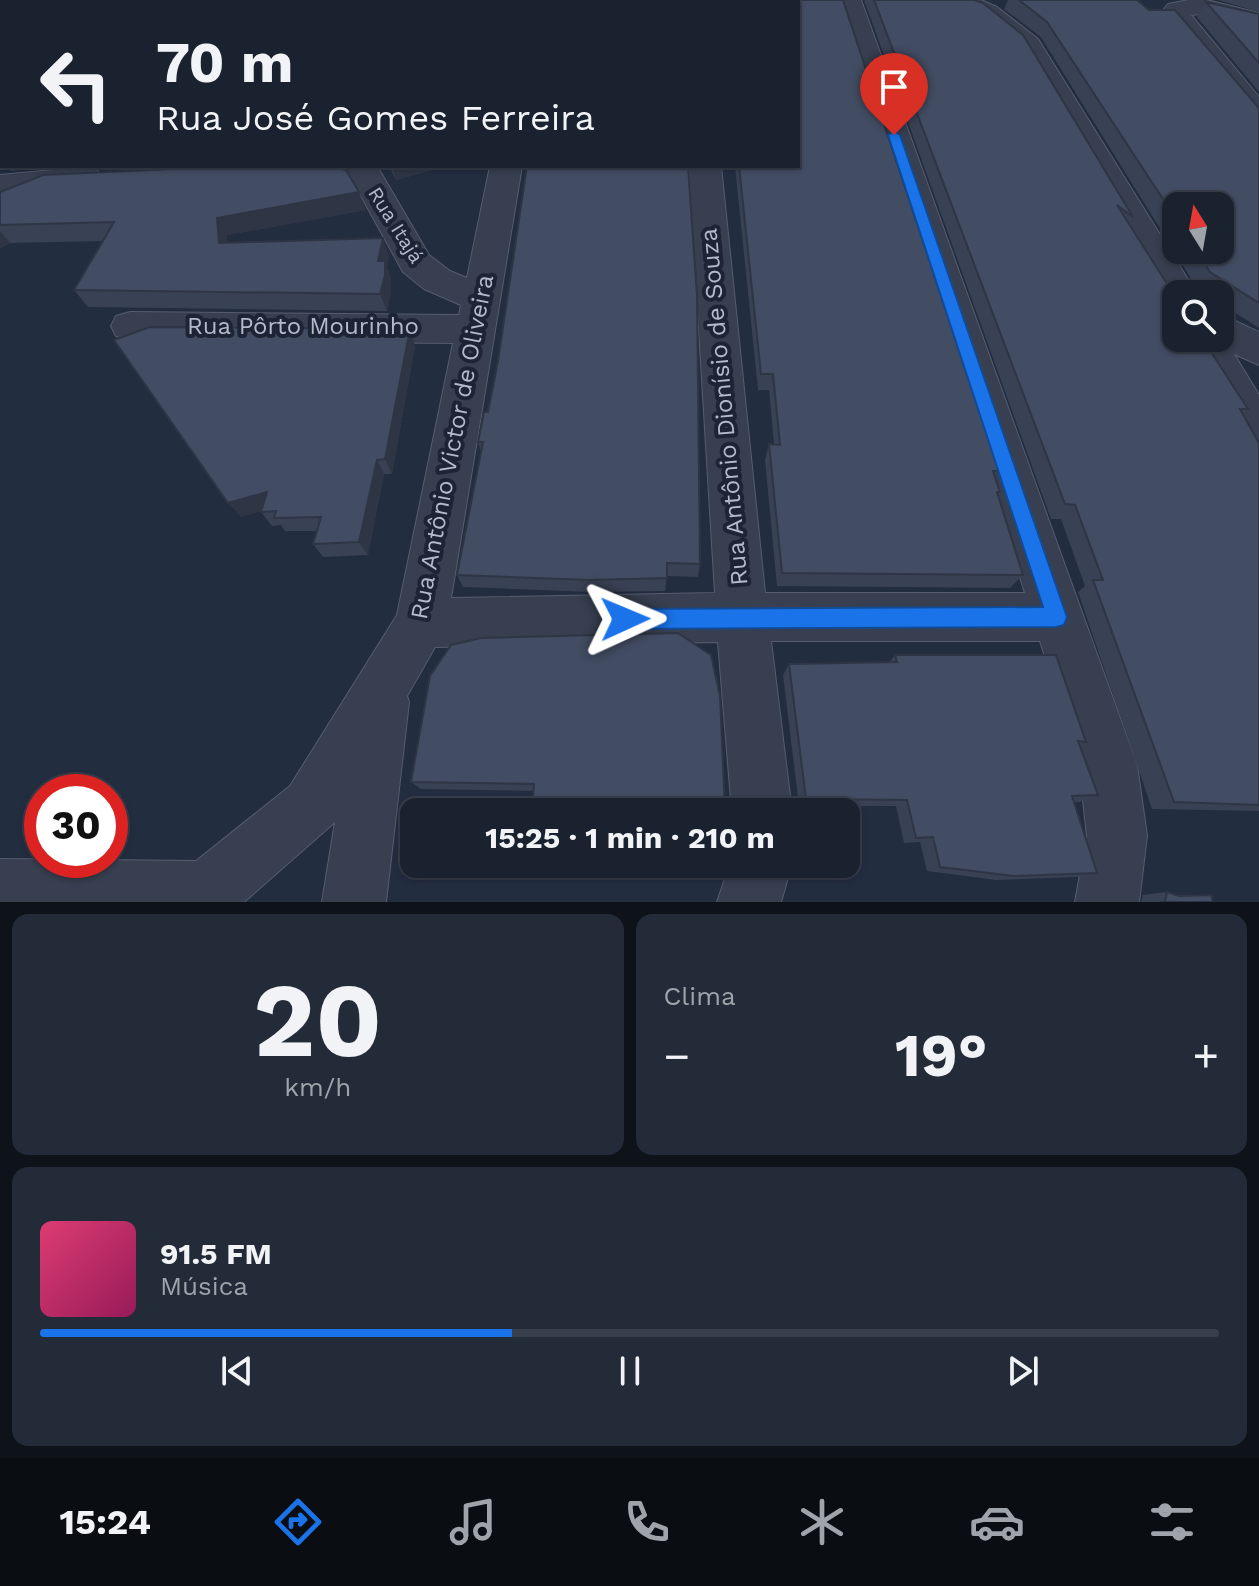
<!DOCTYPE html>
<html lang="pt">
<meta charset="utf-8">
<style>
body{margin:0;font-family:"Work Sans",sans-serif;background:#232a38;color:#f1f3f6;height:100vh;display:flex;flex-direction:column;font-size:30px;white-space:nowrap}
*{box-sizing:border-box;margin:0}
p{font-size:26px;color:#9fa4ab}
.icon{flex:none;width:44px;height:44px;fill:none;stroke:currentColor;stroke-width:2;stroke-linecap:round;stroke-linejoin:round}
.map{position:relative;height:902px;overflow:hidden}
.drawer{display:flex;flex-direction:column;gap:12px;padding:12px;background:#0e131a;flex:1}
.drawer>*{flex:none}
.guide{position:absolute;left:0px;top:0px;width:800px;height:168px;box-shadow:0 2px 6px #0004,0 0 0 2px #383f4c;background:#1a2230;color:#f1f3f6;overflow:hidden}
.needle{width:52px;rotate:349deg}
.tools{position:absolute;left:1162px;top:192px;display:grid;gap:16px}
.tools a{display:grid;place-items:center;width:72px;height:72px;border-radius:16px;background:#1a2230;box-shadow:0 2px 6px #0004,0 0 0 2px #383f4c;font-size:40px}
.speed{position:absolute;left:24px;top:774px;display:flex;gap:16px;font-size:40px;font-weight:700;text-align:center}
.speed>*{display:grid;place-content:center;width:104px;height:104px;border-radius:50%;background:#1a2230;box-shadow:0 2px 6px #0004,0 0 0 2px #383f4c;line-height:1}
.speed .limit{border:12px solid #d22;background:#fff;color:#111}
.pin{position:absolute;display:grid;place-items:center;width:68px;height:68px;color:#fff;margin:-82px -34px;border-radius:50% 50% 50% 0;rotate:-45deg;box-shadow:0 0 8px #0007}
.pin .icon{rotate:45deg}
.me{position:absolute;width:88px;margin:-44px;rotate:89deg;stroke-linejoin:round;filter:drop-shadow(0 0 6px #0008)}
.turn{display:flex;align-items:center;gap:28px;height:168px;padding:0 24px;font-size:36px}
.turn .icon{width:104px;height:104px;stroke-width:2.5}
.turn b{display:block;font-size:56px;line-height:68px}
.big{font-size:60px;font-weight:700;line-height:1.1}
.drawer .card{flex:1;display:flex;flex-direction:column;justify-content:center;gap:12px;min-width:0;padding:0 28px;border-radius:16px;background:#232a38}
.drawer .dial{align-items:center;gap:0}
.dial b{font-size:104px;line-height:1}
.song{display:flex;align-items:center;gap:24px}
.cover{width:96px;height:96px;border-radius:12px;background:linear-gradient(135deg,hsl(340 70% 55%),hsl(330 70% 35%))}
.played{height:8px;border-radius:4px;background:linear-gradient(90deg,#1a73e8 40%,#383f4c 40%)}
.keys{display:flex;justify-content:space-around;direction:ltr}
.heat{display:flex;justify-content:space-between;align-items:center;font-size:44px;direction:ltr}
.drawer .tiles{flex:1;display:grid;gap:12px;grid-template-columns:1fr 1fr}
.card:last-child{grid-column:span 2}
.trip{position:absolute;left:400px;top:798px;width:460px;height:80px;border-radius:16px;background:#1a2230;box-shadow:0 2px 6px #0004,0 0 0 2px #383f4c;font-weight:700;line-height:80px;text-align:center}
.menu{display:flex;height:128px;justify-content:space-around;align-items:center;background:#0a0e13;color:#9fa4ab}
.menu .icon{width:56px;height:56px}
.menu .current{color:#1a73e8}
.menu b{font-size:36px;color:#f1f3f6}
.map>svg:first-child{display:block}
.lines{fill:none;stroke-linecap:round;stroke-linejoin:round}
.minor-casing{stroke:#555d6e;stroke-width:2}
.minor{fill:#373f50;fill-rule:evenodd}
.wall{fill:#394154;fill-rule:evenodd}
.shaded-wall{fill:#2e3545}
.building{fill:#424c62;stroke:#2e3545;stroke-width:2}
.route{fill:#1a73e8;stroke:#114b97;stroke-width:2}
.labels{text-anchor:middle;stroke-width:8;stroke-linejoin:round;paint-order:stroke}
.far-street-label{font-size:20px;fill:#b3bacb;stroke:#1c2435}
.street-label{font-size:24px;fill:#b3bacb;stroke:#1c2435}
</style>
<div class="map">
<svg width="1259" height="902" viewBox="0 0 1259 902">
<rect width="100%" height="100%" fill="#232d40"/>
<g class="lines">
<g class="minor-casing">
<path id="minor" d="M837,0H861L1137,765L1147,836L1139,902H1075L1087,836L1079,765L1040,641H771L792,812H732L718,642L435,647L407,696L409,702L386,902H322L335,822L244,902H0V859L196,861L290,786L397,615L453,343L130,340L116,336L111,326L116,316L130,312L459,315L461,305L424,289L403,272L350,176L275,180L264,177L259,170L262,166H377L429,255L450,271L467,278L490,166H522L451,598L715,593L689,166H721L765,593H1025Z
M947,0H981L997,7L1038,39L1197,294H1176V306L1165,303L1018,50L979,17L950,5Z
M1189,0H1207L1259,13V29L1201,14L1191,15L1259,97V125L1248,122L1166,20L1164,9L1168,4Z
M86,167L97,170L102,177L97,184L0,195V175Z
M1220,314L1259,332V365L1234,354L1259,395V449L1244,444L1184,338H1220Z
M730,864H792L781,902H717Z"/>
</g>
<use href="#minor" class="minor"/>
</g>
<path class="wall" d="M0,0H843L999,471L995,476L1000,492L998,495L1023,575L1010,588L777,586L765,460L769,444H774L769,390H758L735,166H798V2H2V125L0,126Z
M864,0H974L1133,217L1128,224L1248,409L1243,414L1259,443V811L1152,809L1078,592L1085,586L1061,519H1051Z
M1008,0H1137L1259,108V328L1220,303V294H1206L1197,288L1041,37L1004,9ZM1176,206L1220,250H1176Z
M1218,0H1259V12Z
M1206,2L1259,14V92L1197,17Z
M2,132V160L0,157V135Z
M7,166H64L11,171Z
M389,166H446L396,180Z
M0,192L366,210L227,235V243L389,256L387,267L391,279V292L387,311L88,307L74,290L103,241L10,243L0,248Z
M415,346L392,474H384L368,555L323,557L313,544L317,531H285L281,525L272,526L261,512V511L241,517Z
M498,361L700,564L698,577L667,576L665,591L591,592L463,587L457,575L481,452L478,442L488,412Z
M895,655L1086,742L1079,745L1098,795L1079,802H1074L1097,873L1077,877L996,880L927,871L920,842L904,843L896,806H799L783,675L789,664L889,662Z
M430,676L725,812L534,791L421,789L411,782Z
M580,864L727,868L723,872L583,868Z
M1167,892L1179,896L1213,902H1141L1143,895Z"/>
<path class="shaded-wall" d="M4,0H69L71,2H4Z
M2,106V125L0,126V107Z
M392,166H446L396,180Z
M359,192L366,210L227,235L229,261L219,243L217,218Z
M0,231L10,243L0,248Z
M383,238L389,256L387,267L391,279V292L387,311L380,294L378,261Z
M410,329L415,346L392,474L385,459Z
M377,460L384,474L368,555L359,542Z
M267,492L278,506L241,517L228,503Z"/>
<path class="building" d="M0,0H6H4V2H2V106L0,107Z
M70,0H450L452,2H71Z
M556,0H843L999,471H993L1000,492H997L1023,575L782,573L769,444L780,445L773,374H761L739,166H798V2H556Z
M874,0H974L983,3L1023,35L1133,217L1117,205L1176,298V338H1202L1248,409H1240L1259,443V805L1174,802L1093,580H1103L1075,505L1065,504Z
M1019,0H1137L1149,10H1175L1259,108V303L1210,272L1196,250H1220V206H1176V219L1047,22Z
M1206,2L1259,14V63Z
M236,166H329L346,170L359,192L217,218L219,243L383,238L378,261H385V275L380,294L74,290L114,222L0,225V192L43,175Z
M527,166H688L697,295L700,564L667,563V578L590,580L457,575L483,442H478L484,412H488L498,361Z
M150,327L410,329L385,459L377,460L359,542L313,544L321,517L274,518L276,511L261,512L267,492L228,503L114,340Z
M678,633L711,655L720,696L725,812H532L534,784L411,782L430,676L451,645L481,638Z
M895,655H1056L1086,742L1078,741L1098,795L1072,796L1097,873L1013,876L940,867L933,837L916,838L907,800L806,799L789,664L897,662Z
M580,864H727V868Z
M1167,892L1179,896L1211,895L1213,902H1160H1165Z"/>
<path class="route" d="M894,131L900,135L1067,617L1064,625L1056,627L625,629L618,626L615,619L618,612L625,609L1043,607L888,135Z"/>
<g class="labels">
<g class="far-street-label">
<text transform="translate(396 225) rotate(58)" y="7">Rua Itajá</text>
</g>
<g class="street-label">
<text x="303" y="334">Rua Pôrto Mourinho</text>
<text transform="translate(724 407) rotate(-95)" y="8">Rua Antônio Dionísio de Souza</text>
<text transform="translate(452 447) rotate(-79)" y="8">Rua Antônio Victor de Oliveira</text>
</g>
</g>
</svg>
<div class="tools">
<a><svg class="needle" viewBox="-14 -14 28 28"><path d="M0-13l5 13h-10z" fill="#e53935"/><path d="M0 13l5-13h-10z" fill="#9fa4ab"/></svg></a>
<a><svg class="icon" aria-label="search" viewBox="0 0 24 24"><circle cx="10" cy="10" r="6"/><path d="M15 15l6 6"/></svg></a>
</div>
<div class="speed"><div class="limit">30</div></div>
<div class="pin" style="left:894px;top:135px;background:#d93025"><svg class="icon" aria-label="arrive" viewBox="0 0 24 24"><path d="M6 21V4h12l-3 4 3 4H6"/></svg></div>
<svg class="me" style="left:625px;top:619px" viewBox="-20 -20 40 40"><path d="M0-17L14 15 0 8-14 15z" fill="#1a73e8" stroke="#fff" stroke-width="4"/></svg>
<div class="trip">15:25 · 1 min · 210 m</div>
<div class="guide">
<div class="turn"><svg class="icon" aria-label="left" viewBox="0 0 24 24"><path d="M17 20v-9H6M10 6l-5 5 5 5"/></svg><div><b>70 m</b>Rua José Gomes Ferreira</div></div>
</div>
</div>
<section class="drawer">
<div class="tiles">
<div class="card dial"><b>20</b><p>km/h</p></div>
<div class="card"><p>Clima</p>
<div class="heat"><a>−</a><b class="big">19°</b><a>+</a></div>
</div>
<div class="card">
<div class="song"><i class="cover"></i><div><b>91.5 FM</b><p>Música</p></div></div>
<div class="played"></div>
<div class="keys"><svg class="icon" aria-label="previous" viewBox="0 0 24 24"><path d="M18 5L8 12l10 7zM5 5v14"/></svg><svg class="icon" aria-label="pause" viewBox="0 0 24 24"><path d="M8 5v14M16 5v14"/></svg><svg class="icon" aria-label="next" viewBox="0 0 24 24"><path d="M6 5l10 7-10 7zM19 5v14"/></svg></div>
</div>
</div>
</section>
<nav class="menu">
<b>15:24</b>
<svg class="icon current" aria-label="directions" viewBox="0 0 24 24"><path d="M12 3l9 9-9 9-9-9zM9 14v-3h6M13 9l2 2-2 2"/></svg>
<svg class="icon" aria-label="music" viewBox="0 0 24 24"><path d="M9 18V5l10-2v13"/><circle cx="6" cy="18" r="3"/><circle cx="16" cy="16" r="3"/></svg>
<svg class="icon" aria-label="phone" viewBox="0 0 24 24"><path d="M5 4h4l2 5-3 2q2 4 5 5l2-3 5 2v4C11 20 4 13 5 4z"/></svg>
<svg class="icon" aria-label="climate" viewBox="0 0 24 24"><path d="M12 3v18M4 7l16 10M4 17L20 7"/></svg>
<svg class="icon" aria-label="car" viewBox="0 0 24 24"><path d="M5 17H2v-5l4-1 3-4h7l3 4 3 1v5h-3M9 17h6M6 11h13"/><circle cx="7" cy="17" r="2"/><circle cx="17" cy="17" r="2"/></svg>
<svg class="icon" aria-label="filters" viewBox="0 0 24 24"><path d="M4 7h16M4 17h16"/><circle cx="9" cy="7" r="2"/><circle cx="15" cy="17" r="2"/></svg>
</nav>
